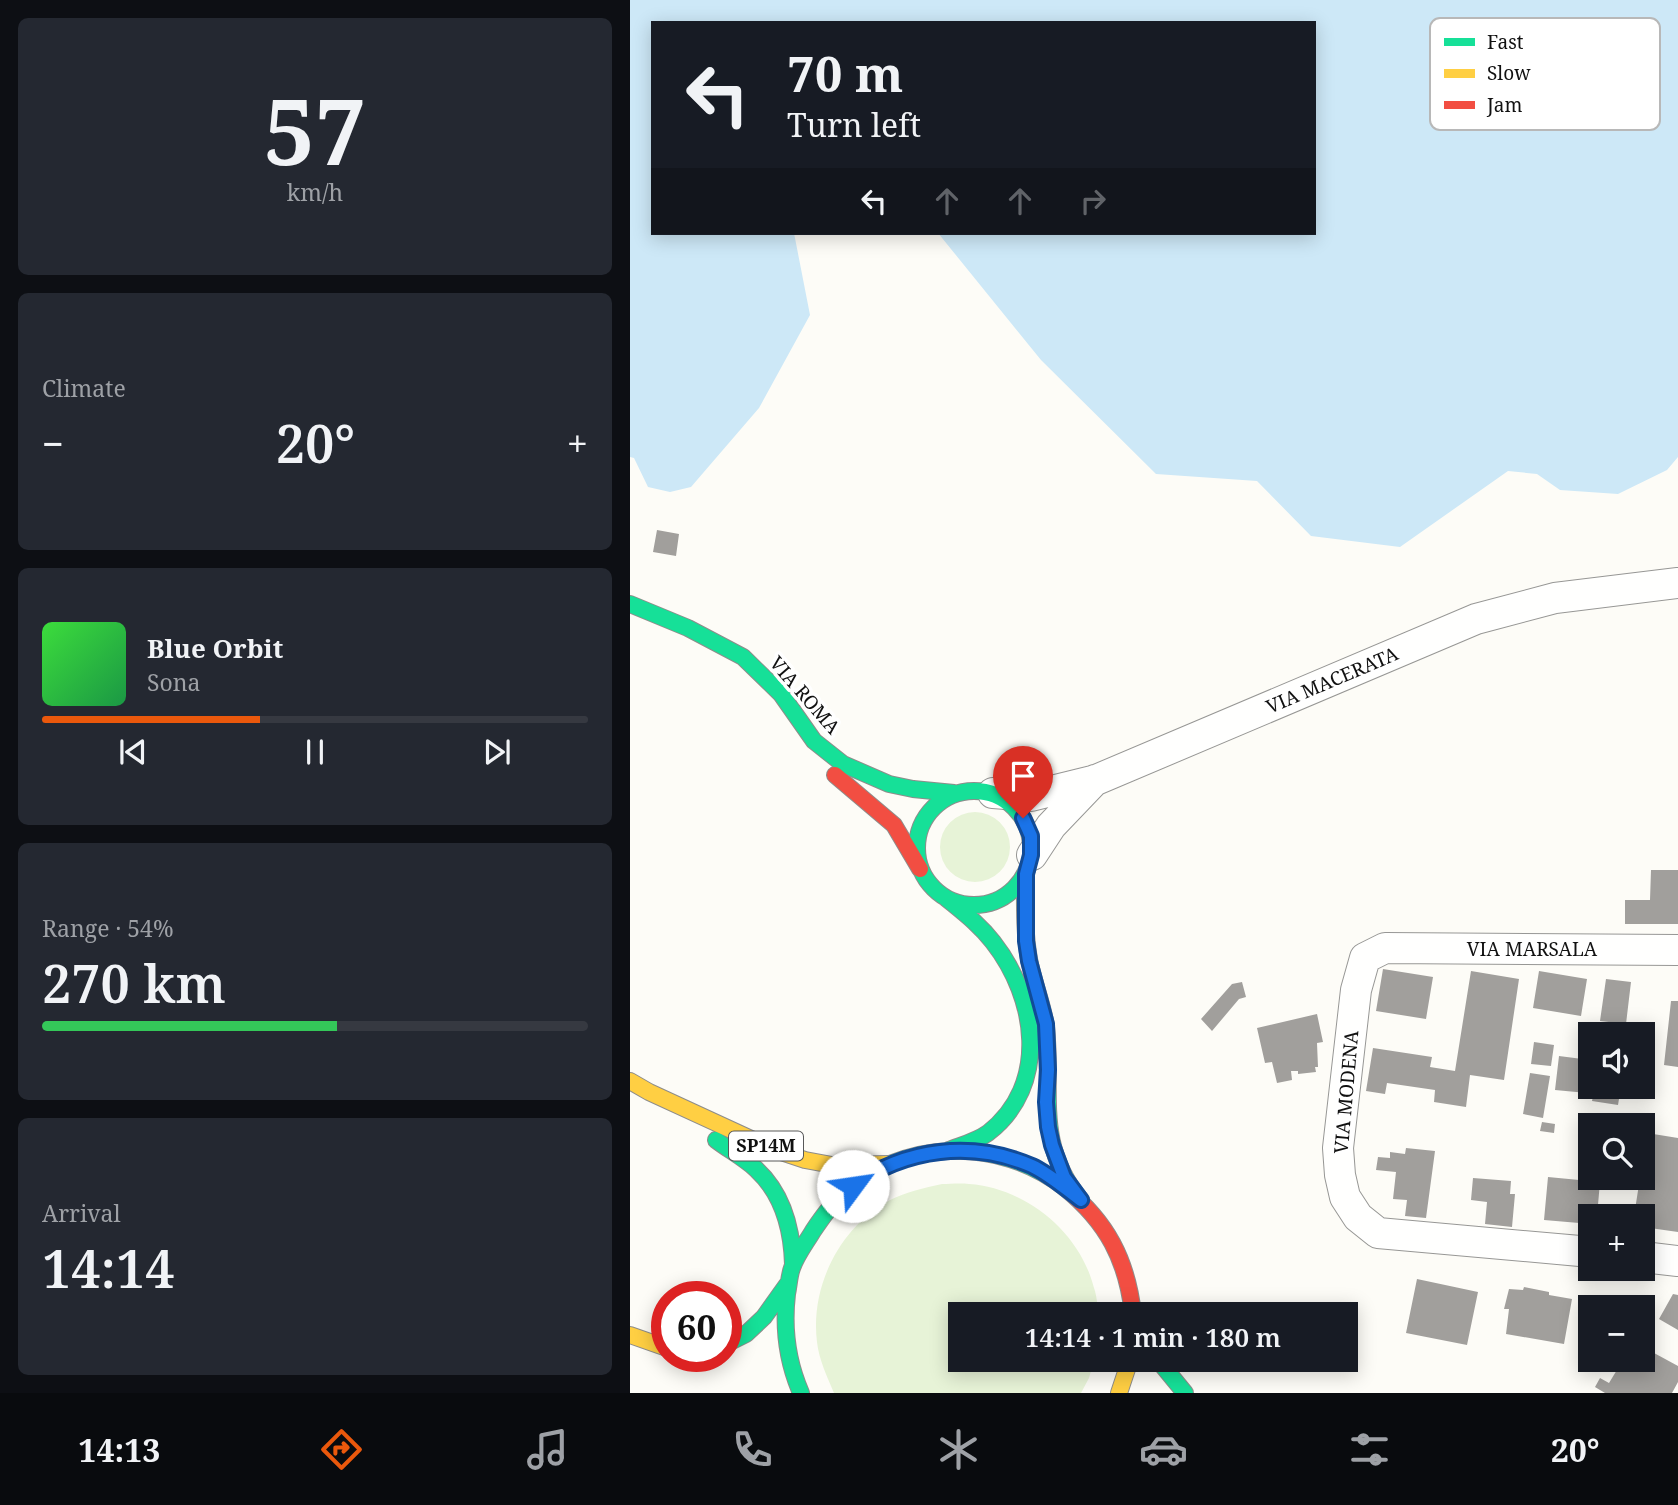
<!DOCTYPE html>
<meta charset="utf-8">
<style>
body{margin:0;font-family:"Noto Serif",serif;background:#242831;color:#f1f3f6;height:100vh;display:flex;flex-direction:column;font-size:26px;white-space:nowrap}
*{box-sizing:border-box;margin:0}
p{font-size:23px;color:#9ea1a6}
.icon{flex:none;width:38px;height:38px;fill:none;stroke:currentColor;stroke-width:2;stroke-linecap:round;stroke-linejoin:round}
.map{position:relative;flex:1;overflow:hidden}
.side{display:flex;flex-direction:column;gap:18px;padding:18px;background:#0d0f14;width:630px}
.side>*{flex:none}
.banner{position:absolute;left:21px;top:21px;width:665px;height:214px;border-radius:0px;box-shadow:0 4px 18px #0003;background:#171b24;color:#f1f3f6;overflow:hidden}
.buttons{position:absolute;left:948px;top:1022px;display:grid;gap:14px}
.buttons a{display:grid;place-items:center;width:77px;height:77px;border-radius:0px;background:#171b24;box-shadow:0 4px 18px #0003;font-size:35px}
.speed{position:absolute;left:21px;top:1281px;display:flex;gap:14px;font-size:35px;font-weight:700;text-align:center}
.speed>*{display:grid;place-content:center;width:91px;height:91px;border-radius:50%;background:#171b24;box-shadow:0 4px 18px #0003;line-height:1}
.speed .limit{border:10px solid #d22;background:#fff;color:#111}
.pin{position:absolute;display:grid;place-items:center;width:60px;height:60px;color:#fff;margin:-72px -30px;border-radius:50% 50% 50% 0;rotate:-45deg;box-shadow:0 0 7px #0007}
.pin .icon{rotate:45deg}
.me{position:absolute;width:77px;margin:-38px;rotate:59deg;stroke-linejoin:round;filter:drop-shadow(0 0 5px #0008)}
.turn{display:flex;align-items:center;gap:24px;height:147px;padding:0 21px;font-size:32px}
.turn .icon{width:91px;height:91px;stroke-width:2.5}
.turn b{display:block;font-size:49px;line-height:60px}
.lanes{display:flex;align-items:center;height:66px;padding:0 21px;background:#0003;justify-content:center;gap:35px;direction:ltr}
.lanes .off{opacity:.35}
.big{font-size:52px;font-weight:600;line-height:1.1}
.side .widget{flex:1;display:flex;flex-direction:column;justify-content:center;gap:10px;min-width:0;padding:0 24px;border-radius:10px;background:#242831}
.side .dial{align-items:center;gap:0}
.dial b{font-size:91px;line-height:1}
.song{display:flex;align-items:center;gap:21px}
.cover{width:84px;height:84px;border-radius:10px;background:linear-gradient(135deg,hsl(120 70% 55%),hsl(140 70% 35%))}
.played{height:7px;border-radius:4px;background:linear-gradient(90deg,#ea580c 40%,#363941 40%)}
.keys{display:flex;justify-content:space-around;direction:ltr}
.heat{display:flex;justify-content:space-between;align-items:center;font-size:38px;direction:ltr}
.charge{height:10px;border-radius:5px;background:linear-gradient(90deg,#34c759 54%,#363941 0)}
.trip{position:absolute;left:318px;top:1302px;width:410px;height:70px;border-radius:0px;background:#171b24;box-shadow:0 4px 18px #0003;font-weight:600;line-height:70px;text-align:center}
.tab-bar{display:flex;height:112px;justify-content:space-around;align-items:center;background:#090b0e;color:#9ea1a6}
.tab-bar .icon{width:49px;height:49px}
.tab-bar .active{color:#ea580c}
.tab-bar b{font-size:32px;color:#f1f3f6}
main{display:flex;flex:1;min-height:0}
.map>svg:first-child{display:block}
.green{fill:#e7f3d7}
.water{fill:#cde8f7}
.building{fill:#a19f9c}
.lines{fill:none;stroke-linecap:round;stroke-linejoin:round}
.street-casing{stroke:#979795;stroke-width:32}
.fast-casing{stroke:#8e8d8b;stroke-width:18}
.slow-casing{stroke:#8e8d8b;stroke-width:18}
.jam-casing{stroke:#8e8d8b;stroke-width:18}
.street{stroke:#fffffe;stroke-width:30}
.fast{stroke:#16e098;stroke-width:16}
.slow{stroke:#ffcf43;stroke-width:16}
.jam{stroke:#f24e42;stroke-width:16}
.route-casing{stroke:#114b97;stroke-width:18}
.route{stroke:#1a73e8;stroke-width:12}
.labels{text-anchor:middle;stroke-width:7;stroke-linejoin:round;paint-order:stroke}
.shield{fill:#fff;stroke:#585858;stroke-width:2}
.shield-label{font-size:18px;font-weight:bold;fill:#111}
.street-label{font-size:19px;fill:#111;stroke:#fff}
.key{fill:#fff;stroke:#b8b8b8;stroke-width:2}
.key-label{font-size:19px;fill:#111}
</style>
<main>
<section class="side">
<div class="widget dial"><b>57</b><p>km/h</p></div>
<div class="widget"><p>Climate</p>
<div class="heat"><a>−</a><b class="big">20°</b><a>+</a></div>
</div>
<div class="widget">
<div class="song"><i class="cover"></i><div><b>Blue Orbit</b><p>Sona</p></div></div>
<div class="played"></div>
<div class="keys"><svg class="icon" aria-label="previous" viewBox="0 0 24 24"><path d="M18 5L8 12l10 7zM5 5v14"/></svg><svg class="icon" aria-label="pause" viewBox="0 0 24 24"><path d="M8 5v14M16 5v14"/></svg><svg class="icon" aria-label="next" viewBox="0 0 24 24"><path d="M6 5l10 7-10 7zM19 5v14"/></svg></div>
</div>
<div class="widget"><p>Range · 54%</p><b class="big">270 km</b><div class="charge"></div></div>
<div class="widget"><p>Arrival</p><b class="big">14:14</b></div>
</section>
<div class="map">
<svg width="1048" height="1393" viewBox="0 0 1048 1393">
<rect width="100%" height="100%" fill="#fdfcf7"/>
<path class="green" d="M310 847a35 35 0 1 1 70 0a35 35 0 1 1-70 0Z
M312,1184C320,1184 330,1183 339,1184C396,1188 450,1232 464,1288C467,1296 467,1305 469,1314H331V1360H464L459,1378L451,1393H204C197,1376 189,1360 187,1342C180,1286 210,1227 260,1200C276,1192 294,1188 312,1184Z"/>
<path class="water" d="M0,0H1048V457L1037,470L988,494L930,490L907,474L878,471L770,547L681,536L627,481L526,474L411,360L308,233H684V23H23V233H164L180,315L129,408L61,487L40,492L18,487L4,458L0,457Z"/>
<path class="building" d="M27,530L49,534L46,556L23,552Z
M1021,870H1048V924H995V900H1020Z
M753,969L803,977L796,1019L746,1011Z
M841,971L889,979L874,1080L840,1075L836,1107L804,1102L805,1090L757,1083L755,1094L736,1091L743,1048L802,1057L800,1067L825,1071Z
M909,971L957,979L951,1016L903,1008Z
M976,979L1001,982L996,1024L970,1021Z
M612,982L616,997L609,999L582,1031L571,1019L602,984Z
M1041,1001H1048V1067L1034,1065Z
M687,1014L693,1042L687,1043L688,1067H685L686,1072L668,1074V1071H661L662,1080L647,1083L642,1062L635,1063L627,1028Z
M904,1042L924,1045L921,1066L901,1064Z
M929,1056L960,1060L957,1093L925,1090Z
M900,1073L920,1076L913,1118L893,1114Z
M965,1087H991L988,1105L962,1101Z
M912,1122L925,1124L924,1133L910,1131Z
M1017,1133L1048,1138V1232L1013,1227V1216H1004L1010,1178H1013V1155Z
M776,1148L805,1151L796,1218L775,1216L777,1200L763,1199L766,1172L746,1170L748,1157L760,1158V1152L775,1154Z
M918,1177L970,1182L967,1216H961V1224L914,1220Z
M843,1178L881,1181L880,1194H885L882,1227L855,1224L857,1202L841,1200Z
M787,1279L848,1292L837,1345L776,1333Z
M894,1287L919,1292V1295L942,1299L934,1344L876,1334L879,1309H874L879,1289L893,1290Z
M1043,1294L1048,1295V1330L1029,1319Z
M1013,1347L1048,1366V1382L1042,1393H975L965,1387L970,1378L979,1383L993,1360H1013Z"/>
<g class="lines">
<g class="street-casing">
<path id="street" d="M363,793L401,796L466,780L846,619L925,598L1048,583
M402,855L421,826L465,780
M961,1252L748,1233L728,1217L715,1197L710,1175L708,1148L726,990L735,958L755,948L1048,950
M1013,1257L1048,1261"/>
</g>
<g class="fast-casing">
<path id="fast" d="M0,604L58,628L113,657L151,694L184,741L213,764L259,784L283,789L324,793
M287 848a57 57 0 1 1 114 0a57 57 0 1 1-114 0Z
M395,874C395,902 394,931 399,959C403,982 413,1004 416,1027C423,1091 404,1144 451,1200
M316,898C333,912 349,924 363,942C407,998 420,1085 358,1133C347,1141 332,1145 319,1150
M86,1140C99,1150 114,1158 126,1169C153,1194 162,1229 163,1264
M96,1344L116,1334L134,1317L159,1282
M528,1360L555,1393
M171,1393C157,1361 153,1329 157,1294C159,1285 159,1276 162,1268C167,1254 176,1243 183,1231C191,1219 199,1207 210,1197C271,1138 369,1136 435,1188"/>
</g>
<g class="slow-casing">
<path id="slow" d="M0,1081L19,1092L145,1150L175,1160L202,1165L260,1164
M0,1335L37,1348
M489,1393L500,1360"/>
</g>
<g class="jam-casing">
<path id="jam" d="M205,775L264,825L290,869
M435,1188C477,1222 497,1260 503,1314"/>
</g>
<use href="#street" class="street"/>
<use href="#fast" class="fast"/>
<use href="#slow" class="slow"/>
<use href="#jam" class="jam"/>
</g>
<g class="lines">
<g class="route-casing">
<path id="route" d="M223,1186C276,1148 342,1140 402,1166C419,1174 435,1188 451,1200L434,1177L422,1145L418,1127L416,1102L418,1070L416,1024L399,961L396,941V874L401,855V836L393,818"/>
</g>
<use href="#route" class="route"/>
</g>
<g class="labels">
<rect class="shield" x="99" y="1131.5" width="74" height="29" rx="5"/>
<g class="shield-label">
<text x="136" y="1152">SP14M</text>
</g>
<g class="street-label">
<text transform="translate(702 680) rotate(-23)" y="7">VIA MACERATA</text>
<text transform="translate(175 695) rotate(49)" y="7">VIA ROMA</text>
<text x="902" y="956">VIA MARSALA</text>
<text transform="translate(716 1092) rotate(-85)" y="7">VIA MODENA</text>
</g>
</g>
<rect x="800" y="18" width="230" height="112" rx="10" class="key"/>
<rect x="814" y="38" width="31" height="8" fill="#16e098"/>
<rect x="814" y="69" width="31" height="9" fill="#ffcf43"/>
<rect x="814" y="101" width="31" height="8" fill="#f24e42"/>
<g class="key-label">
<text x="857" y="49">Fast</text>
<text x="857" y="80">Slow</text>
<text x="857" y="112">Jam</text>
</g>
</svg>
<div class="buttons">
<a><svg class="icon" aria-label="sound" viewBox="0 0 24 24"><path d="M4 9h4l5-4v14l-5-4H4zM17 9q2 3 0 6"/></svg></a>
<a><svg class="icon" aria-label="search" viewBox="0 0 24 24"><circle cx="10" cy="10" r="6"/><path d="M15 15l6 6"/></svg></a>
<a>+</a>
<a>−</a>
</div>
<div class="speed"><div class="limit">60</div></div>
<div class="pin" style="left:393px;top:818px;background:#d93025"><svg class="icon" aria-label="arrive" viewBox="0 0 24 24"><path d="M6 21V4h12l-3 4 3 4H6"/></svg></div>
<svg class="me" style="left:223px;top:1186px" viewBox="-20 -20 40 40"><circle r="19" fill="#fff"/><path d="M0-13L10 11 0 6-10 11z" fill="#1a73e8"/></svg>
<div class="trip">14:14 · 1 min · 180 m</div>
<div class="banner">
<div class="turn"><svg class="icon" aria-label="left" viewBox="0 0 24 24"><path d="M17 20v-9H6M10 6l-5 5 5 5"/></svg><div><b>70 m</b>Turn left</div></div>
<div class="lanes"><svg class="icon" aria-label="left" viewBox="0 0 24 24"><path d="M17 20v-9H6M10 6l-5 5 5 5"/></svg><svg class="icon off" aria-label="ahead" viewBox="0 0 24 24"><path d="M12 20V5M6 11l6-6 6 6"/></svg><svg class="icon off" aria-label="ahead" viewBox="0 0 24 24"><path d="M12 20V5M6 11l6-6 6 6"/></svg><svg class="icon off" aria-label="right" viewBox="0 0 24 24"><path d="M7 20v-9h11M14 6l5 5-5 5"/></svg></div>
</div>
</div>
</main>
<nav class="tab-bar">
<b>14:13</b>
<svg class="icon active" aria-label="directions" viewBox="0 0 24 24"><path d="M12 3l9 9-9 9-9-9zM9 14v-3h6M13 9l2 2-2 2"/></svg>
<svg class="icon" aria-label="music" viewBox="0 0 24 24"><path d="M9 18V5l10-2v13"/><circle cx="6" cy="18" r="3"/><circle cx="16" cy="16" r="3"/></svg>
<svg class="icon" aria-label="phone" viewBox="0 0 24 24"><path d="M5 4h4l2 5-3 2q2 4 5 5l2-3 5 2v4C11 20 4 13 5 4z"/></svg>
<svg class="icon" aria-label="climate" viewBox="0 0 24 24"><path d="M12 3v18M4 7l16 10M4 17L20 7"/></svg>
<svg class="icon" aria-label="car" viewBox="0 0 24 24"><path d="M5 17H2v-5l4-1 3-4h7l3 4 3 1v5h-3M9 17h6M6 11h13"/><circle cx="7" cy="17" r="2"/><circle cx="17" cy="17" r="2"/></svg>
<svg class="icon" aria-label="filters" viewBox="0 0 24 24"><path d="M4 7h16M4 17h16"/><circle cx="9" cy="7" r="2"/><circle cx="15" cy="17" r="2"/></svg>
<b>20°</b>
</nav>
